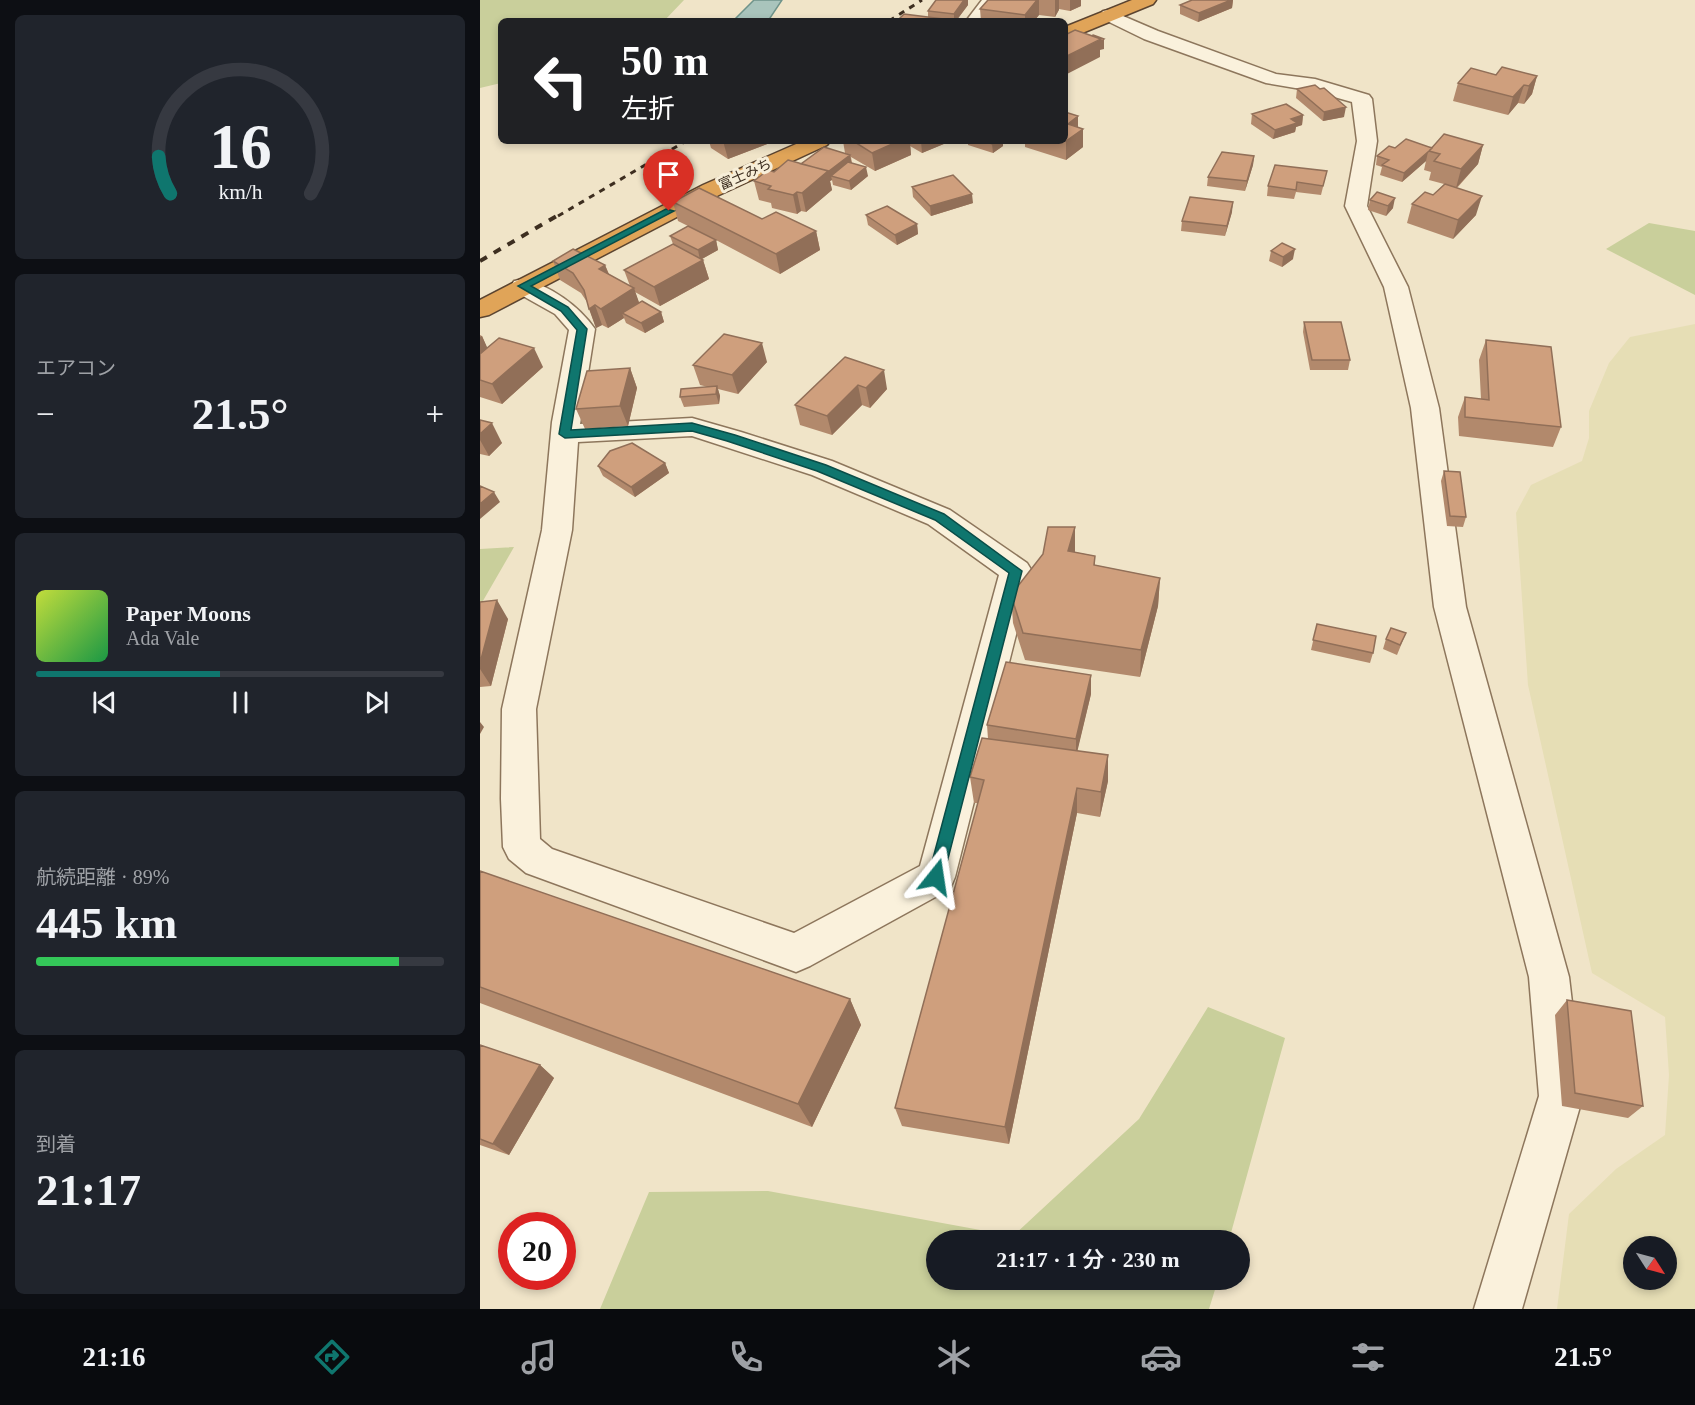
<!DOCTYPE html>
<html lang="ja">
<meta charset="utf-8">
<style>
body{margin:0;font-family:"Times New Roman","Noto Sans JP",serif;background:#20242c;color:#f1f3f6;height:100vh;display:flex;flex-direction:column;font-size:22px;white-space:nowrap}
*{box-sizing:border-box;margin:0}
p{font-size:20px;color:#9ea1a6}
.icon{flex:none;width:33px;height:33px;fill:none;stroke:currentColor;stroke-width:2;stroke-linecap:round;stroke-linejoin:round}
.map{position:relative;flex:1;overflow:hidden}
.sheet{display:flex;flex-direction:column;gap:15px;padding:15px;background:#0d0f14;width:480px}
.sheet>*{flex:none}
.top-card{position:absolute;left:18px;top:18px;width:570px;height:126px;border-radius:9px;box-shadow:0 3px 9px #0003;background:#202124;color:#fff;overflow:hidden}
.needle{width:39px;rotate:126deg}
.buttons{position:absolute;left:1143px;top:1236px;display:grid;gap:12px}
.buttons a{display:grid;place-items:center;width:54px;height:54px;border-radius:50%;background:#171b24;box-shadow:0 3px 9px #0003;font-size:30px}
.speed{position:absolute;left:18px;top:1212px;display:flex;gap:12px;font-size:30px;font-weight:700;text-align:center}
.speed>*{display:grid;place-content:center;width:78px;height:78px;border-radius:50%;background:#171b24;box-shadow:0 3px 9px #0003;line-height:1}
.speed .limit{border:9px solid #d22;background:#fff;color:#111}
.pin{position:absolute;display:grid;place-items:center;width:51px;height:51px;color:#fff;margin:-62px -26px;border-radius:50% 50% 50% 0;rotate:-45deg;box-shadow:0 0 6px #0007}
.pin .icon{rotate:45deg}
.me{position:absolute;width:66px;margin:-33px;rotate:15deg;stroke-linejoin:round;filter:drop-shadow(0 0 4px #0008)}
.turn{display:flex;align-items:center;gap:21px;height:126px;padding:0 24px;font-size:27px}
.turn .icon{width:78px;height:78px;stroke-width:2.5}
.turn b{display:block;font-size:42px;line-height:51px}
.big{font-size:45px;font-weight:600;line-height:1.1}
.sheet .widget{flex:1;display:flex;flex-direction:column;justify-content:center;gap:9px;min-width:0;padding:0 21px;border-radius:9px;background:#20242c}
.sheet .dial{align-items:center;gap:0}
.dial svg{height:156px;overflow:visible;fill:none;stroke:#363941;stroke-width:7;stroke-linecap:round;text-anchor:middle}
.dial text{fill:#f1f3f6;stroke:none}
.song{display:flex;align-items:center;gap:18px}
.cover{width:72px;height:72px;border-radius:9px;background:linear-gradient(135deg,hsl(70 70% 55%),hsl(140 70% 35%))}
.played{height:6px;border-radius:3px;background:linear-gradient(90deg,#0f766e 45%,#363941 45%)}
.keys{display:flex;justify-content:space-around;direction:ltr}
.heat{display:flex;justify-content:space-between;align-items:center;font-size:33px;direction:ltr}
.charge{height:9px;border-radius:4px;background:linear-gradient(90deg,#34c759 89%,#363941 0)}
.trip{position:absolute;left:446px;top:1230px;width:324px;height:60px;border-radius:30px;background:#171b24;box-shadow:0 3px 9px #0003;font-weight:600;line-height:60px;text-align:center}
.menu{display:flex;height:96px;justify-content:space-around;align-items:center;background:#090b0e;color:#9ea1a6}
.menu .icon{width:42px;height:42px}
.menu .active{color:#0f766e}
.menu b{font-size:27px;color:#f1f3f6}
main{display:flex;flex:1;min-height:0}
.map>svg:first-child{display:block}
.farmland{fill:#e6deb5;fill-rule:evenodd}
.green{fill:#c9cf9b}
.water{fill:#a9c4bc;stroke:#6f938a;stroke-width:1.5}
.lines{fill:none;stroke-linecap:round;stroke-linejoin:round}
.minor-casing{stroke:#8d765c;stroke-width:3}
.highway-casing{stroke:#5b4430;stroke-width:3}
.minor{fill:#faf1dc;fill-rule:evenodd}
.highway{fill:#e0a458;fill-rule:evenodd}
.rail-far1{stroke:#3d2e20;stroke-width:3;stroke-dasharray:6 6;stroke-linecap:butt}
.rail{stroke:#3d2e20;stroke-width:4;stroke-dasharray:8 8;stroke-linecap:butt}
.wall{fill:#b2896c}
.shaded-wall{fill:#916f58}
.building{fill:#cf9f7d;stroke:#916f58;stroke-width:1.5}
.route{fill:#0f766e;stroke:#0a4d48;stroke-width:1.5}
.labels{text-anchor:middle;stroke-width:6;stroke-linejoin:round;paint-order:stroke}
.far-street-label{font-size:14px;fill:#3d2e20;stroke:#f7eed8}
</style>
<main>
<section class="sheet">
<div class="widget dial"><svg viewBox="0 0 100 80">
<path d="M14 69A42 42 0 1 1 86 69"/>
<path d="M14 69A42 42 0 0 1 8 50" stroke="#0f766e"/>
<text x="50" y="56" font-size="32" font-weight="700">16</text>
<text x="50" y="72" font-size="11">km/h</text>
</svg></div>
<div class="widget"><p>エアコン</p>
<div class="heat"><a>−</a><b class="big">21.5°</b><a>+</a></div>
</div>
<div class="widget">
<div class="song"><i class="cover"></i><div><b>Paper Moons</b><p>Ada Vale</p></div></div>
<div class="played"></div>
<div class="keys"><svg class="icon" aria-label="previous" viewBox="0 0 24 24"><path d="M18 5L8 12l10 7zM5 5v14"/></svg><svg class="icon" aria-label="pause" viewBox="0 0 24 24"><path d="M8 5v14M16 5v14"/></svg><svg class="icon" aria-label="next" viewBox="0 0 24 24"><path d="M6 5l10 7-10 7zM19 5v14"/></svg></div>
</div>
<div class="widget"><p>航続距離 · 89%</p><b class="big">445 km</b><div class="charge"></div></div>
<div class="widget"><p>到着</p><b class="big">21:17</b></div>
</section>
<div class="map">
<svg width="1215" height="1309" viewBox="0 0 1215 1309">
<rect width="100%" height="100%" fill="#f0e4c8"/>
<path class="farmland" d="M1215,324V1309H1077L1089,1214L1136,1169L1185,1135L1189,1075L1185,1017L1112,973L1048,685L1036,513L1051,485L1102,461L1109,438V411L1129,363L1150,337ZM1154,1246H1186V1280H1154Z"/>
<path class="green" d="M0,0H204L184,21H21V83L0,88Z
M1169,223L1215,231V295L1126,249Z
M34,547L0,606V549Z
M728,1007L805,1038L749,1240H456V1280H738L729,1309H120L169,1192L288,1191L533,1236L659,1119Z"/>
<path class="water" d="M274,0H302L288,21H253Z"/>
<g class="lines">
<g class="minor-casing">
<path id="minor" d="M502,0H520L504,21H486Z
M629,10L678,31L796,74L835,79L889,95L892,99L897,141L887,206L928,287L959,408L986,607L1089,977L1103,1096L1042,1309H994L1059,1096L1049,977L954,607L931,408L904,287L865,206L877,141L872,102L833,91L786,83L664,39L623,19L620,15L623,11Z
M43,279C71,286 99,306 115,329L100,424L212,418L261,432L352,461L470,510L547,563L552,571L475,877L470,889L330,966L316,972L46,873L29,859L23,847L21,799L22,709L62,530L72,422L89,330L75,314L34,291L31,286L34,281ZM212,436L332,475L448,524L519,575L440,866L314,933L72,849L60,839L56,709L92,530L98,442Z"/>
</g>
<g class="highway-casing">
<path id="highway" d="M652,0H676L673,4L585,40V27Z
M323,141H350L347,145L239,195L9,315L0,317V300L223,185Z"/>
</g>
<use href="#minor" class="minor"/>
<use href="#highway" class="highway"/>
<path class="rail-far1" d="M409,21L442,0
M78,216L206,141"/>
<path class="rail" d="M0,261L80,214"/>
</g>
<path class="wall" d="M508,0H601V6L590,11L579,9L575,17L559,15L554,21H501L500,9Z
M712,0H753L752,8L718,22L700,14V5Z
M488,5L476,21H417L448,17V11Z
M1016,75L1057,76L1052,94L1044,104L1038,103L1028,115L973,101L978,83Z
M817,89L864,117L843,121L816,98Z
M772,114L823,115L822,125L816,127L815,132L793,139L771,124Z
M598,116V127L603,147L586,160L545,147V141H585Z
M229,141H295L248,159L231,148Z
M363,141H471L442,153L430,146L431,155L395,171L371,157L372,163L388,176L371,190L353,185L352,180L350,181L352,190L326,212L321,211L317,214L292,208L291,203L279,200L274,181L294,172L321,164L367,154L365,153Z
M488,141H523V146L513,153L488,145Z
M1003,145L998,164L977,188L996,215L973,239L927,223L932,204L953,195L964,184L949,180L951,172L944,170L946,161L922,182L900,175L902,167L896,165L897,156L915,148Z
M774,156L773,165L765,191L727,186L728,177Z
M847,171L841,195L816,192L814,199L787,196L788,186Z
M432,187L493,203L451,216L433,197Z
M890,200L913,208L906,216L888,210Z
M193,202L282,219L336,231L340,250L300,274L236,240L238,250L222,259L223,260L229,279L180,306L155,292L159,303L181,312L184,322L165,333L146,323L144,318L128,328L122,325L116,328L107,302L101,293L80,280L73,261L125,265L129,274L150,286L144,270L193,244L190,236L208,226L198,221Z
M752,212L745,236L701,231L702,221Z
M386,215L437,224L438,234L417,245L388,225Z
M791,251L813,259L802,267L789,261Z
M824,322L870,360L868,370H830L823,332Z
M0,335L2,336L7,348L63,367L22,404L0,397Z
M1006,340L1081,427L1073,447L979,436L978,417L985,397L1001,399L999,360Z
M365,357L407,389L390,408L382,405L352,435L320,425L315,405Z
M287,362L258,394L238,389L240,396L239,404L204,407L200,397L228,387L220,385L213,365Z
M150,368L157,388L148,426L105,429L96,409Z
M0,420L22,443L9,456L0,454Z
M185,463L189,473L155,497L123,476L118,466Z
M964,471L986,517L983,527L967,526L961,481Z
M595,527V552L615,556V565L680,578L678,606L660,677L545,660L533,623L531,595Z
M0,602L28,619L11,686L0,687Z
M837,624L893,653L890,663L831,650Z
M926,633L917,655L903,649L906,639Z
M611,694L597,751L628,755V781L620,817L597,813L529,1144L422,1126L415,1108L498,803H494L490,777L508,739L507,725Z
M0,871L370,999L381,1025L332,1127L0,1003Z
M1087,1000L1163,1106L1148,1118L1082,1106L1075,1015Z
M0,1045L60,1065L74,1078L29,1155L0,1145Z"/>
<path class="shaded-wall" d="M484,0H488V5L476,21H474V14Z
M557,0H559V15L554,21H545V15Z
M575,0H579V10L575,17Z
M590,0H601V6L590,11Z
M751,0H753L752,8L718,22L719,13Z
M621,39H624V49L620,50V57L587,74V80L585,82V57Z
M1057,76L1052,94L1044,104L1049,86Z
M1044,85L1038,103L1028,115L1033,97Z
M866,107L864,117L843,121L844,112Z
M823,115L822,125L816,127L815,132L793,139L795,130L811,119Z
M598,116V132L603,129V147L586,160V141L588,124Z
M243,141H295L248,159Z
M419,141H430L431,155L395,171L392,153Z
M441,141H471L442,153Z
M516,141H523V146L513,153L512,144Z
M1003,145L998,164L976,188L981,169Z
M948,152L946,161L922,182L924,173Z
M370,155L372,165L351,176L352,180L350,181L352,190L326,212L322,193L348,171Z
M774,156L773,165L765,191L767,181Z
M386,167L388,176L371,190L369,181Z
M317,192L321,211L317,214L313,195Z
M492,194L493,203L451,216L450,206Z
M1002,196L996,215L973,239L978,220Z
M915,198L913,208L906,216L908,206Z
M753,202L752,212L745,236L747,226Z
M437,224L438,234L417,245L415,235Z
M336,231L340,250L300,274L296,254Z
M236,240L238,250L220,260L218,250Z
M815,249L813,259L802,267L803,257Z
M223,260L229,279L180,306L174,287Z
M125,265L133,285L119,269Z
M154,288L161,308L142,313L144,318L128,328L121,309Z
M115,305L122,325L116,328L109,309Z
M181,312L184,322L165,333L161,323Z
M2,336L11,356L0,363V337Z
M282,343L287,362L258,394L252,375Z
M54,348L63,367L22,404L12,384Z
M150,368L157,388L148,426L140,406Z
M404,370L407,389L390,408L386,388Z
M378,385L382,405L352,435L347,416Z
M237,386L240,396L239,404L236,394Z
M12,423L22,443L9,456L0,440V434Z
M185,463L189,473L155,497L151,487Z
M14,492L20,502L0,519V504Z
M595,527V555L588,551Z
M680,578L678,606L660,677L661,650Z
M17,600L28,619L11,686L0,669V663Z
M611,675V694L596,757V739Z
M0,722L4,727L0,734Z
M628,755V781L620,817L621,792Z
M597,788V813L529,1144L525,1127Z
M370,999L381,1025L332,1127L318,1104Z
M60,1065L74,1078L29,1155L13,1144Z"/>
<path class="building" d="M456,0H484L474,14L448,11Z
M508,0H557L545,15L500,9Z
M712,0H751L719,13L700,5Z
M424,14L464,19L462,21H417Z
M595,30L621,39L585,57V35Z
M613,35L624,39L621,41V39L612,36Z
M1022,67L1057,76L1049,86L1044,85L1033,97L978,83L991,68L1016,75Z
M835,85L840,89L844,88L866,107L844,112L817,89Z
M806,104L823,115L811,119L817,123L795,130L772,114Z
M585,112L598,116L588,124L603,129L586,141H585Z
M964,134L1003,145L981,169L954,161L960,154L949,151Z
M926,139L952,148L949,151L924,173L902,165L909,160L897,156L909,146L915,148Z
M373,141H419L392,153Z
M504,141H516L512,144Z
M344,147L370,155L349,171L321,164Z
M742,152L774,156L767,181L728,177Z
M308,160L348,171L322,193L317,192L313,195L288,189L291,186L274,181L288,170L294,172Z
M368,162L386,167L369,181L351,176Z
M795,165L847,171L843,186L817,182L816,190L788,186Z
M473,175L492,194L450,206L432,187Z
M965,184L1002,196L978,220L932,204L945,192L953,195Z
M219,188L282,219L296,212L336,231L296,254L193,202Z
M897,192L915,198L908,206L890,200Z
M710,197L753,202L747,226L702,221Z
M407,206L437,224L415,235L386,215Z
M208,226L236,240L218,250L190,236Z
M802,243L815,249L803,257L791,251Z
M193,244L223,260L174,287L144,270Z
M93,249L125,265L119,269L154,288L121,309L115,305L109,309L104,290L93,273L73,261Z
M162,301L181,312L161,323L142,313Z
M824,322H861L870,360H832Z
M244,334L282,343L252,375L213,365Z
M19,338L54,348L12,384L0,380V354Z
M1006,340L1071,347L1081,427L985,417V397L1009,400Z
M365,357L404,370L386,388L378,385L347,416L315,405Z
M150,368L140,406L96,409L107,371Z
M237,386L236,394L200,397L201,389Z
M0,420L12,423L0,434Z
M152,443L185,463L151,487L118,466L130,451Z
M964,471L980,472L986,517L970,516Z
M0,486L14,492L0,504Z
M568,527H595L588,551L615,556L614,565L680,578L661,650L543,633L531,595L563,554Z
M17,600L0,663V602Z
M837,624L896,636L893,653L833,640Z
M911,628L926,633L920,645L906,639Z
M526,662L611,675L596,739L507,725Z
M502,738L628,755L621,792L597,788L525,1127L415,1108L504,780L490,777Z
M0,871L370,999L318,1104L0,987Z
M1087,1000L1151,1011L1163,1106L1095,1093Z
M0,1045L60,1065L13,1144L0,1139Z"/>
<path class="route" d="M186,209L194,211L51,286L88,307L107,329L91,430L212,423L255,435L346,465L464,514L542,571L462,882L456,884L451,882L448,877L529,573L455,520L337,471L247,441L212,431L85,438L79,434L97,330L81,311L38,286Z"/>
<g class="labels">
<g class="far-street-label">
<text transform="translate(265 174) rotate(-24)" y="5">富士みち</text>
</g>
</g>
</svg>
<div class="buttons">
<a><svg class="needle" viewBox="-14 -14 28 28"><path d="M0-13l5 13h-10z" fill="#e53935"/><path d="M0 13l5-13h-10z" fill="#9ea1a6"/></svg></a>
</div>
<div class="speed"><div class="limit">20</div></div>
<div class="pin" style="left:189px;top:211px;background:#d93025"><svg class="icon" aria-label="arrive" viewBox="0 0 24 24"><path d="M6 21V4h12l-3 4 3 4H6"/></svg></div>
<svg class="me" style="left:456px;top:877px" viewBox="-20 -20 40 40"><path d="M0-17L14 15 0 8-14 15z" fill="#0f766e" stroke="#fff" stroke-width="4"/></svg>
<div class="trip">21:17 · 1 分 · 230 m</div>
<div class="top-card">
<div class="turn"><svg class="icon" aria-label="left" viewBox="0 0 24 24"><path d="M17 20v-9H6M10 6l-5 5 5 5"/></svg><div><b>50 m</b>左折</div></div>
</div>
</div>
</main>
<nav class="menu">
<b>21:16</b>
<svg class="icon active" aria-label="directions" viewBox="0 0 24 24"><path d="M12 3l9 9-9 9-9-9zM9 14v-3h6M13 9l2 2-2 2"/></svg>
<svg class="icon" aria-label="music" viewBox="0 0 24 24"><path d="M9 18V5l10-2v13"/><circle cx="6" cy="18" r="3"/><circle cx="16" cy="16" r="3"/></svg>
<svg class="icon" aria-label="phone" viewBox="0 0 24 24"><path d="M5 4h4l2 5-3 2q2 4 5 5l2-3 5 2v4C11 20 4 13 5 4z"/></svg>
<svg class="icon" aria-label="climate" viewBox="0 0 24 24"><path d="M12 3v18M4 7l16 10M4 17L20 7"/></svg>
<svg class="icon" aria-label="car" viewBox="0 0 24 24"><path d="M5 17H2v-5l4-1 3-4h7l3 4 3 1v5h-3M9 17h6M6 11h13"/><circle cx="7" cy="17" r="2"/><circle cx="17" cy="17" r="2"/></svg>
<svg class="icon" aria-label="filters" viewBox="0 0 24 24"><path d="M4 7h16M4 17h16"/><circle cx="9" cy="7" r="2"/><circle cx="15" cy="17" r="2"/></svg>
<b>21.5°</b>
</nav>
